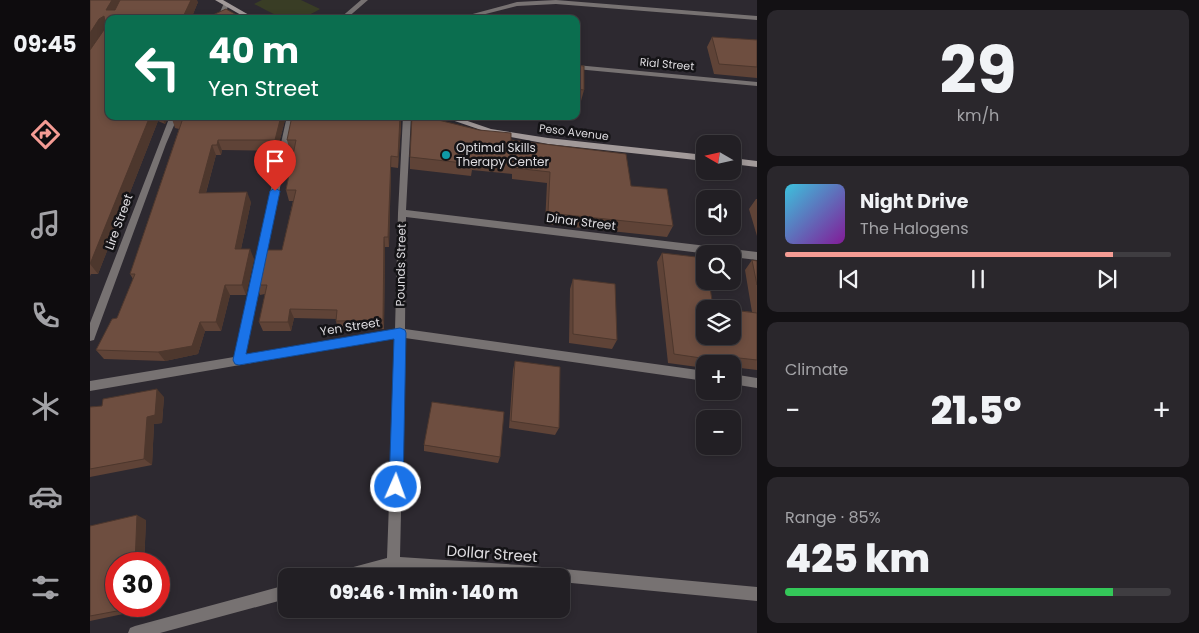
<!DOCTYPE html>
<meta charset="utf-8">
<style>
body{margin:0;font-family:Poppins,sans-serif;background:#2a272c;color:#f1f3f6;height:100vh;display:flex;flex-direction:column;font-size:19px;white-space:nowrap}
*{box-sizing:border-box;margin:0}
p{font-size:16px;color:#a2a2a6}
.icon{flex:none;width:28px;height:28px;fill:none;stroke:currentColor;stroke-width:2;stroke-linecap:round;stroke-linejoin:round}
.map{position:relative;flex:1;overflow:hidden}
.sheet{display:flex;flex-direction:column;gap:10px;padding:10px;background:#131114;width:442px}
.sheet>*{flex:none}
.guide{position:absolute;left:15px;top:15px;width:475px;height:105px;border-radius:10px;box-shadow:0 2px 8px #0003,0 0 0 1px #3f3d41;background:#0b6e4f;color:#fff;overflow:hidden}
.needle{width:32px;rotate:279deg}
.buttons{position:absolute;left:606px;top:135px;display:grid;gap:10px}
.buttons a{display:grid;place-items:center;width:45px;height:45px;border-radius:10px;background:#221f24;box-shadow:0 2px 8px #0003,0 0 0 1px #3f3d41;font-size:25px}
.speed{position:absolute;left:15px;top:552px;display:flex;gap:10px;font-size:25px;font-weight:700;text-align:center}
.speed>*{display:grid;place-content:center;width:65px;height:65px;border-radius:50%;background:#221f24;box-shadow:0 2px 8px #0003,0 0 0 1px #3f3d41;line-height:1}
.speed .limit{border:8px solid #d22;background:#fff;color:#111}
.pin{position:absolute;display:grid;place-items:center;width:42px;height:42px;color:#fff;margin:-51px -21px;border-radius:50% 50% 50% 0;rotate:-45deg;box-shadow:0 0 5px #0007}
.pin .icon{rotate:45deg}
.me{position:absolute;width:55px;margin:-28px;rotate:2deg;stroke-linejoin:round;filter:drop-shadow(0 0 4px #0008)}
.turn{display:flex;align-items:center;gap:18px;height:105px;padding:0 20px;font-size:22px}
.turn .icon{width:65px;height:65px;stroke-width:2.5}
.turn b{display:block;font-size:35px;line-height:42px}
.big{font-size:38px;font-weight:800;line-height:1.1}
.sheet .tile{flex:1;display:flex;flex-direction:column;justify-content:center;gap:8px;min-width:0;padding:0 18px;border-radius:10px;background:#2a272c}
.sheet .dial{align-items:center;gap:0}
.dial b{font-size:65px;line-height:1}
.song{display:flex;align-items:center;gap:15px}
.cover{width:60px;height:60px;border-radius:8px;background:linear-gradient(135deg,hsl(190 70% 55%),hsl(290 70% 35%))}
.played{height:5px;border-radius:2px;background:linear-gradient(90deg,#f59c94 85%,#3f3d41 85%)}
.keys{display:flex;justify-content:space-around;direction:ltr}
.heat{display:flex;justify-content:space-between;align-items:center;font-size:28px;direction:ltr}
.charge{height:8px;border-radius:4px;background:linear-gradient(90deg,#34c759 85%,#3f3d41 0)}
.trip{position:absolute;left:188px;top:568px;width:292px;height:50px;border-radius:10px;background:#221f24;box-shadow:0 2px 8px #0003,0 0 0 1px #3f3d41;font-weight:800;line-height:50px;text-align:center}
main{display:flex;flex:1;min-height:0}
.dock{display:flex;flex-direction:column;width:90px;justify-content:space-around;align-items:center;background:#0e0c0e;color:#a2a2a6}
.dock .icon{width:35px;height:35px}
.dock .active{color:#f59c94}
.dock b{font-size:22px;color:#f1f3f6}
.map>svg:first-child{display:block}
.green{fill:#393d25}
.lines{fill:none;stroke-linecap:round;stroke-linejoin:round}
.street{fill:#777272;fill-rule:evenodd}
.secondary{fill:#a29a9a;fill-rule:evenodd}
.wall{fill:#5f4337}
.shaded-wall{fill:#4d372d}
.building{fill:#6e4e40;stroke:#4d372d}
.route{fill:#1a73e8;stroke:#114b97}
.culture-dot{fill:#0f9aa8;stroke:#141316;stroke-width:2}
.labels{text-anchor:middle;stroke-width:5;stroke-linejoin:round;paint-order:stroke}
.far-street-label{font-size:11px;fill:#dddbdf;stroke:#141316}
.poi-label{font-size:12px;fill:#dddbdf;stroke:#141316;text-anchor:start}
.street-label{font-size:12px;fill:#dddbdf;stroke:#141316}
.near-street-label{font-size:15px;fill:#dddbdf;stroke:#141316}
</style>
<main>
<nav class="dock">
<b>09:45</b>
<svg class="icon active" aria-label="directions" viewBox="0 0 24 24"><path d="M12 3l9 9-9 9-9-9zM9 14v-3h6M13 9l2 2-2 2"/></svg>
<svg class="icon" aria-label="music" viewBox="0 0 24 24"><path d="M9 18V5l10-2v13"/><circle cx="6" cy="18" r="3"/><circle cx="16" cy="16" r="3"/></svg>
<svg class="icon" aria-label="phone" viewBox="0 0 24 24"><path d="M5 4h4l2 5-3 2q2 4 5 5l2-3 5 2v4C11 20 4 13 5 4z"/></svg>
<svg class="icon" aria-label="climate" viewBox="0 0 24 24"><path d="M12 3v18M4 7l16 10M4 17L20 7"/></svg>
<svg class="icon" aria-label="car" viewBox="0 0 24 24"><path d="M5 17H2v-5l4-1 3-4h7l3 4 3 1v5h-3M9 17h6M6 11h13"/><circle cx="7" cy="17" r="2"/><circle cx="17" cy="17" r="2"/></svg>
<svg class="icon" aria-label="filters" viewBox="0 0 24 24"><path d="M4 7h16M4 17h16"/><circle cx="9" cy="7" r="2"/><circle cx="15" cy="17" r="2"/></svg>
</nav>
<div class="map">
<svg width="667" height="633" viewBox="0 0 667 633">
<rect width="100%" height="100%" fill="#2d2930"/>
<path class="green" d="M172,0H211L230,9C200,27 193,18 164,4Z"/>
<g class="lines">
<path class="street" d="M271,0H278L256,19H249Z
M466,0L667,16V20L466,4L427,6L376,19H364L427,2Z
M134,3L139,4L133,19H127Z
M486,65L667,82V86L486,69Z
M80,116H88L76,144L5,337L4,340L0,341V323Z
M197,116H205L155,355L305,330L308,213L313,116H321L316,210L667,252V260L642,257V254H619L316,217L315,329L615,371V381L315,338L310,557L430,565L667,587V601L471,582V576H398L303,569L279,576H250L251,571L256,569L297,558L305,338L0,391V381L144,357Z
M642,374L667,378V388L642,384Z
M196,585V599L70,633H38L40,628L45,626Z"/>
<path class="secondary" d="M125,0H133L166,19H158Z
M350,116H363L401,129L458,138L615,155V161L458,144L400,133Z
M642,158L667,161V167L642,164Z"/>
</g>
<path class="wall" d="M0,0L108,2L101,19H19V116H79L75,124L68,121L8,274H1L0,276Z
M622,37L667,40V78L624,74L617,47Z
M486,65L494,90L491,101L486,100Z
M81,116H196L187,151L132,150L131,155H126L116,193L161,202L151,249L164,259L156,295H140L131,331H115L108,354L75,361L14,359L6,350L27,318L43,279L40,274L89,129L85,128Z
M310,116L311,126L308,168L301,167L299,247H295L294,329L248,330L246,321V319L204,318L201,331H173L169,322L175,294L170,295L166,285L192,250L203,201H199L196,190L204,151H200L197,140Z
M421,140L541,186L583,226L577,237L455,224L457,183L422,179V174L382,170L381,176L320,169V157Z
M666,199H667V236L659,209Z
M572,253L623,307L662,312L655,270L662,260L667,261V370L642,367V364H615V368L578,363L567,262Z
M483,279L527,340L522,349L479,343L480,289Z
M425,361L469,428L465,435L419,428L423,370Z
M74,397L72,423L64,424L62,465L0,477V407L12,406Z
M334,445L410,457L408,463L334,451Z
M56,520L52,610L0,621V526Z"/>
<path class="shaded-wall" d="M22,0H32L22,19L16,10Z
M101,0H107L108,2L101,19H92Z
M14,16L19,25L0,52V33L9,19Z
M60,116H65L68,121L8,274L0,264Z
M71,116H79L75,124Z
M191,116H196L187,151L185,140Z
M310,116L311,126L308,168V157Z
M128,140L132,150L131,155L127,145Z
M122,145L126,155L113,203L109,193Z
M301,156V167L299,247L298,237Z
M157,192L161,202L149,258L145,249Z
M294,237L295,247L294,329L293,320Z
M160,249L164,259L156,295L152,285Z
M135,285L140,295L131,331L126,322Z
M200,309L204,318L201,331L198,322Z
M110,322L115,331L108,354L75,361L68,352Z
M67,389L74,397L72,423L64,424L62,465L54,459L57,417Z
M47,515L56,520L54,564H45Z
M43,606H52V610L43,608Z"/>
<path class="building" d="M0,0H22L16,10H25L30,0H101L92,19H19V116H60L0,264V50L16,27L14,16L9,19L0,33Z
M136,9L154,19H114Z
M622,37L667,40V67L629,64Z
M486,65L494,66V90L486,89Z
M81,116H191L185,140H128L127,145H122L109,193L157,192L145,249H160L152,285H135L126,322H110L102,346L68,352L6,350L22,319L27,318L45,274H40L92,121L80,117Z
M202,116H310L308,157L301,156L298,237H294L293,320L246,321L247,310L200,309L198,322H169L177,285H166L173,250H192L206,190H196L206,140H197Z
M322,116H332L389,130L421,133V140L536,154L541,186L577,189L583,226L458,213L460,172L424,168V163L383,159L382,164L320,157Z
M572,253L615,258V281H619L623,307L633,309H615V336H642V310L667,313V360L631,356V361L584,354Z
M662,260L667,261V285Z
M483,279L525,284L527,340L483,334Z
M425,361L470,367L469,428L421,421Z
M67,389L65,415L57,417L54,459L0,469V407L12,406L13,399Z
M342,402L414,412L410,457L334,445Z
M47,515L45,564H26V606H43V608L0,616V526Z"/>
<path class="route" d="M185,188L190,191L156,354L310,328L315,330L316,333L313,487L311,491L306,493L301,491L299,487L304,339L149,365L145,364L143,360L180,191Z"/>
<circle class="culture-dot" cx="356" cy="155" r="5"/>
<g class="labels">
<g class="far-street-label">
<text transform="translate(577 64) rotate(5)" y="4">Rial Street</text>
<text transform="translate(484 132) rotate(7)" y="4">Peso Avenue</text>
</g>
<g class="poi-label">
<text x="366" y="152">Optimal Skills<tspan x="366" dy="14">Therapy Center</tspan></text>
</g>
<g class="street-label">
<text transform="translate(29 222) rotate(-70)" y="4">Lire Street</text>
<text transform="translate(491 222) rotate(7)" y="4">Dinar Street</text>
<text transform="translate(311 265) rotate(-89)" y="4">Pounds Street</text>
<text transform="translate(260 327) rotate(-9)" y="4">Yen Street</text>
</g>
<g class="near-street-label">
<text transform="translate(402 554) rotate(4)" y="5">Dollar Street</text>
</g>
</g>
</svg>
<div class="buttons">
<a><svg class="needle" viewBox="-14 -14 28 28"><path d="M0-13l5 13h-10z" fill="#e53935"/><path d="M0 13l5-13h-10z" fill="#a2a2a6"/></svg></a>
<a><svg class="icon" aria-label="sound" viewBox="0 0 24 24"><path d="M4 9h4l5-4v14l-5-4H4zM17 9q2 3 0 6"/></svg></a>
<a><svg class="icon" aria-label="search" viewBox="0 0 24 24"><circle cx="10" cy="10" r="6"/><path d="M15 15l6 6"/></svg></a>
<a><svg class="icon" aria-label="layers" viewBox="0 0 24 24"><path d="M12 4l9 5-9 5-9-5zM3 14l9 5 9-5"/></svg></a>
<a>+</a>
<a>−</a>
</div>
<div class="speed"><div class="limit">30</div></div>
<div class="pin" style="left:185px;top:191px;background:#d93025"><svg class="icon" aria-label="arrive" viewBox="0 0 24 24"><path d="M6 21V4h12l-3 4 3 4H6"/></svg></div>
<svg class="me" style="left:306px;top:487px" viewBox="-20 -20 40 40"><circle r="17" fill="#1a73e8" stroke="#fff" stroke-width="3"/><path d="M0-11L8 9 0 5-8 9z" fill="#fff"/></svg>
<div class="trip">09:46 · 1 min · 140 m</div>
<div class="guide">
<div class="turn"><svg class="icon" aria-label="left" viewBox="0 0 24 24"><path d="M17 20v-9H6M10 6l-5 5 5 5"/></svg><div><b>40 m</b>Yen Street</div></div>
</div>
</div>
<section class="sheet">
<div class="tile dial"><b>29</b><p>km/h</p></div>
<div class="tile">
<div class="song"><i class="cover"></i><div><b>Night Drive</b><p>The Halogens</p></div></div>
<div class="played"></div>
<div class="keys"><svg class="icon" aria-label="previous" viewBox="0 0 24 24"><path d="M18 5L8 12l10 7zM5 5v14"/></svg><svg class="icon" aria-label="pause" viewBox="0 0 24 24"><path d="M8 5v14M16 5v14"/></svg><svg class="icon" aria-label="next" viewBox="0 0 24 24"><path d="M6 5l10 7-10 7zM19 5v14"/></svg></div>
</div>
<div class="tile"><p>Climate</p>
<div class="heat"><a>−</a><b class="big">21.5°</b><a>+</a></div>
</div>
<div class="tile"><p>Range · 85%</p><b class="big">425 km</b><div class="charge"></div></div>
</section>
</main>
